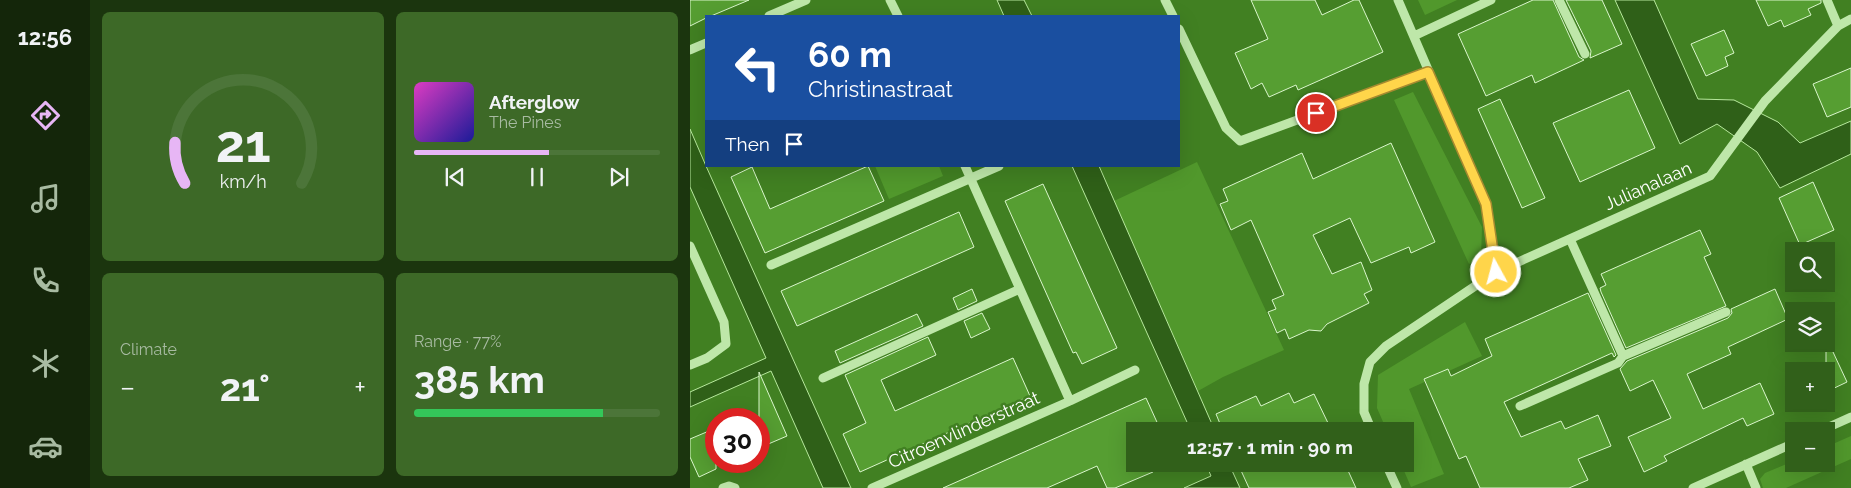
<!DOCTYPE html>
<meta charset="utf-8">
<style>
body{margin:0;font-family:Raleway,sans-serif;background:#3d6927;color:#f1f3f6;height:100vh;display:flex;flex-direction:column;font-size:19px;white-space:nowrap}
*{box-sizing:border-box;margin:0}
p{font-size:16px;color:#a8bba2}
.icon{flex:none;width:28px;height:28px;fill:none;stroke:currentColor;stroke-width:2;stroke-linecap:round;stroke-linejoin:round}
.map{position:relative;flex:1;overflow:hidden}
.sheet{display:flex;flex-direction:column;gap:12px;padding:12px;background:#1b350e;width:600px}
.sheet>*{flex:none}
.hud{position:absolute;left:15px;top:15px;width:475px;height:152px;border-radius:0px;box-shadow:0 5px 20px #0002;background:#1a4fa0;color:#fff;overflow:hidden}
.tools{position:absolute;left:1095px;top:242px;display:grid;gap:10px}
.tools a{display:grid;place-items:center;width:50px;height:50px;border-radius:0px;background:#31601a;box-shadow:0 5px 20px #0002;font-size:25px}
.speed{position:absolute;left:15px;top:408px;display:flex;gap:10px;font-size:25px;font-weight:700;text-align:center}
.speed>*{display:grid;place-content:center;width:65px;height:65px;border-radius:50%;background:#31601a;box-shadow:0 5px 20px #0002;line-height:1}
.speed .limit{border:8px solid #d22;background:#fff;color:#111}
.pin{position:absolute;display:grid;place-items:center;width:42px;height:42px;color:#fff;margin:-21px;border:2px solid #fff;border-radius:50%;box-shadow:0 1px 5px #0007}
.me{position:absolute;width:55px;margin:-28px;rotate:353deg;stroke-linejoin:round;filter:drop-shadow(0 0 4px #0008)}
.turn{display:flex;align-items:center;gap:18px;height:105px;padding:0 20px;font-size:22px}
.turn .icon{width:65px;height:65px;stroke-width:2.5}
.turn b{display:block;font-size:35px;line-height:42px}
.then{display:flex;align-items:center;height:48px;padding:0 20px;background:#0003;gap:10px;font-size:19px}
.big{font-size:38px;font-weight:700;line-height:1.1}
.sheet .widget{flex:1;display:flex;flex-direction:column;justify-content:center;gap:8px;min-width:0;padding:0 18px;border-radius:8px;background:#3d6927}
.sheet .dial{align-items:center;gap:0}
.dial svg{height:130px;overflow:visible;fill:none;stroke:#4c7539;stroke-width:7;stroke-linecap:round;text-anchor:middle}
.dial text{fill:#f1f3f6;stroke:none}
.song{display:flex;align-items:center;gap:15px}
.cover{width:60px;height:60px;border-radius:8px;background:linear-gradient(135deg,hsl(310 70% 55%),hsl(240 70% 35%))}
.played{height:5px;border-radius:2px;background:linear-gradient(90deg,#e7b6f5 55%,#4c7539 55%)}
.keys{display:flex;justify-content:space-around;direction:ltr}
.heat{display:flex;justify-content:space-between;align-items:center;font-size:28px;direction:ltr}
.charge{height:8px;border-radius:4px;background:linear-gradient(90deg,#34c759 77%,#4c7539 0)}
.sheet .tiles{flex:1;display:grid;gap:12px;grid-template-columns:repeat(2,1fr)}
.trip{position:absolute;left:436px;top:422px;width:288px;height:50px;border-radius:0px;background:#31601a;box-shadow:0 5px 20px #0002;font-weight:700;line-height:50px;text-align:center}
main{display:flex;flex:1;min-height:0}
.dock{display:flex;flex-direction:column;width:90px;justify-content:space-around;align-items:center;background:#14260a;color:#a8bba2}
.dock .icon{width:35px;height:35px}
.dock .current{color:#e7b6f5}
.dock b{font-size:22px;color:#f1f3f6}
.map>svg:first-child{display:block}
.green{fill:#51982c}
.water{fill:#2f6018;stroke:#b7e89d}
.building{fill:#569e32;stroke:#daf6cc}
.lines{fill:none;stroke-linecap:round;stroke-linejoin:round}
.minor{stroke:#bee7a9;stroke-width:9}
.route-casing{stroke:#a68a30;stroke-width:12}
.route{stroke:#ffd54a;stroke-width:9}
.labels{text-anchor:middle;stroke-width:5;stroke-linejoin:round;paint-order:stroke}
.street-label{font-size:18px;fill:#fff;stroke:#418022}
</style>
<main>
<nav class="dock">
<b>12:56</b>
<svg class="icon current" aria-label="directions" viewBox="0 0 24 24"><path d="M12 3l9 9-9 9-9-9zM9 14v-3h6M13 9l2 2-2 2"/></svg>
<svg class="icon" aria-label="music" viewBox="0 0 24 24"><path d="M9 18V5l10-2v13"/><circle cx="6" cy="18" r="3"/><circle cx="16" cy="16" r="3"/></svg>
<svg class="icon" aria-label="phone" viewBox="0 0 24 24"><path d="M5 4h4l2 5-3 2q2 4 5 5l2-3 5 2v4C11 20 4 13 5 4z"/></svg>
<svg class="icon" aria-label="climate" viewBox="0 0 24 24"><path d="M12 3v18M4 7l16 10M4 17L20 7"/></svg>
<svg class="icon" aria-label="car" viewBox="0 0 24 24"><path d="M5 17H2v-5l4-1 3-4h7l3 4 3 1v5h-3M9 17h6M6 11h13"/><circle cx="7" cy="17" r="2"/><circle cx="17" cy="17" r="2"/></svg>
</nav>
<section class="sheet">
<div class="tiles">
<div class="widget dial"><svg viewBox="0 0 100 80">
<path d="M14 69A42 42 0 1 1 86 69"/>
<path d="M14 69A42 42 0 0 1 8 44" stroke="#e7b6f5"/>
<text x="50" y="56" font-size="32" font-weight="700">21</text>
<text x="50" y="72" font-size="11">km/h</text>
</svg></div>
<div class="widget">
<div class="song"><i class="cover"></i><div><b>Afterglow</b><p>The Pines</p></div></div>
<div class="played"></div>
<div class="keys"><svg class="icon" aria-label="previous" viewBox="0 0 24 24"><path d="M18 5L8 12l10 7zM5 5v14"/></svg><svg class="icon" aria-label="pause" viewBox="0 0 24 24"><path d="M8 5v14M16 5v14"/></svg><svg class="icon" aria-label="next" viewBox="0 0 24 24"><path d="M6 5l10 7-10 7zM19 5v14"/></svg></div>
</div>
<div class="widget"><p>Climate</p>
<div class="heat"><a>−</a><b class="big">21°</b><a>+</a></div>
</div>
<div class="widget"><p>Range · 77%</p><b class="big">385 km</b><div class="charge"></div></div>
</div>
</section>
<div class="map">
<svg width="1161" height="488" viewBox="0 0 1161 488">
<rect width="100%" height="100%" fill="#418022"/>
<path class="green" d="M728,0H767L735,15Z
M723,92L792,227L791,256L779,264L704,100Z
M507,162L594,350L533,377L508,391L424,201Z
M185,166H249L253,176L199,199Z
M775,322L792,356L719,389L754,474L721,487L711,464H715V431H697L687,408L688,375Z
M1161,436V459L1096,488H1073L1070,479L1075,473L1104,461V464H1136V447Z"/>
<path class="water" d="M307,0H334L342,16H314Z
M925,0H964L1008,99L1044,100L1088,122L1110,143L1161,121V154L1090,188L1067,152L1027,124L990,144Z
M0,129L16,166L161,488H133L81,371L0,407V392L76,358L0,187Z
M382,166H409L525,431H501Z
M516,464H539L550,488H494L521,476Z"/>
<path class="building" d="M0,0H59L21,16H16V18L0,26Z
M561,0H625L632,15L664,0H669L693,52L608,90L606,85L579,97L572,83L561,89L545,53L578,39Z
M843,0H863L889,57L894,60L845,83L842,75L796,96L768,34Z
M876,0H912L932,44L900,58L901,51Z
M1066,0H1131V3L1118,9L1121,15L1094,27L1091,20L1078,26Z
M1034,30L1044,53L1035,57L1038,66L1016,76L1001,44Z
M1161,68V107L1137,117L1123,84Z
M939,90L965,148L890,182L863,123Z
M810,99L855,198L832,208L788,109Z
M701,143L745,242L721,253L719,247L681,263L660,218L623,235L642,274L671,262L682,290L674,294L679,303L637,324L631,331L619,330L599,339L595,329L587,333L578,312L586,309L582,300L594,295L561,220L541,230L530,204L538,201L533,189L612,153L623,179Z
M178,166L194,201L75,253L41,177L62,167L80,209Z
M1123,182L1144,230L1110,245L1089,198Z
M353,184L427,348L392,364L386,352L383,353L315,201Z
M269,212L284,247L107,326L91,291Z
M1010,230L1021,254L1014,257L1036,306L936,348L911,292L910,288L916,285L911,274Z
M282,289L287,301L268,310L263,298Z
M1085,289L1098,319L1038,347L1041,354L997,374L1013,409L1070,383L1084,414L1057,426L1053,418L974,456L977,461L954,472L938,437L981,418L963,380L940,391L930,369L937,361L1038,318L1042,313L1041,309Z
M898,293L926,355L924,357L922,353L814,402L831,437L871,421L875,429L908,415L921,446L888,459L898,480L879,488H790L776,456L769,459L734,379L758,369L761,376L802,356L795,339Z
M292,313L300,329L281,338L274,321Z
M227,314L233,326L150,363L145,351Z
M238,337L246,355L191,380L205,411L323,358L340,396L170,472L153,434L176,423L155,375Z
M1136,337L1157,382L1136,392Z
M69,372L97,436L69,448Z
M599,393L604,403L624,394L638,423L620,431H533L526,414L566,396L571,406Z
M456,398L471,431H445V464H460L463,472L425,488H417L407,466L357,488H253Z
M26,428V469L9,477L0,457V439Z
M548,464H655L666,488H559Z"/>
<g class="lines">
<path class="minor" d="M200,0L208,16
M475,0L483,16
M708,0L796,204L806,272
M869,0L895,54
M1137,0L1148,26
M79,16L116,0
M489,29L536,128L550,141L738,72
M724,36L801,0
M0,50L16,43
M275,166L380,401
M880,239L933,356L1036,312
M0,246L34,322L36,344L17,358L0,365
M81,265L309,166
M133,378L330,289
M830,406L928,363L933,356
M682,431L674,412V384L680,362L696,346L806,272L1020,176L1075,101L1148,26L1161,19
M1130,431L1161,417
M696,464L707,488
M1056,464L1066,488
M33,488L39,486L45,488
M182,488L380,401L445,370
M1003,488L1104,443"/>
</g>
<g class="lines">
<g class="route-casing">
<path id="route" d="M626,113L738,72L796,204L806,272"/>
</g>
<use href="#route" class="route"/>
</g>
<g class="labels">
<g class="street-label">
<text transform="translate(958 186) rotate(-24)" y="6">Julianalaan</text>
<text transform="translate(274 430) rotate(-24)" y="6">Citroenvlinderstraat</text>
</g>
</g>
</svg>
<div class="tools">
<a><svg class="icon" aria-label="search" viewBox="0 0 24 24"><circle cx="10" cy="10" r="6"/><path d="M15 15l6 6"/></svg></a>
<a><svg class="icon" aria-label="layers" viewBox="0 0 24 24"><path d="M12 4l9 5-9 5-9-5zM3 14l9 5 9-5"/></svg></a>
<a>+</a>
<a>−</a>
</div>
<div class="speed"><div class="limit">30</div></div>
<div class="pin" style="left:626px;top:113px;background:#d93025"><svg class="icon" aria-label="arrive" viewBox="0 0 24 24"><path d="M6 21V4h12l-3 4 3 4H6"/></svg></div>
<svg class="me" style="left:806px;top:272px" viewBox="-20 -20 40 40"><circle r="17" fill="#ffd54a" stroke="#fff" stroke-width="3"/><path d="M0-11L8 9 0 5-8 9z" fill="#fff"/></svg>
<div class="trip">12:57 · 1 min · 90 m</div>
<div class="hud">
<div class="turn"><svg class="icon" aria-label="left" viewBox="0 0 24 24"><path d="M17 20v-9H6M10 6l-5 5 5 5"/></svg><div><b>60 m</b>Christinastraat</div></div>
<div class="then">Then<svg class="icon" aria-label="arrive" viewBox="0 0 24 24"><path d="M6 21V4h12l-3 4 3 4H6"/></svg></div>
</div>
</div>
</main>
